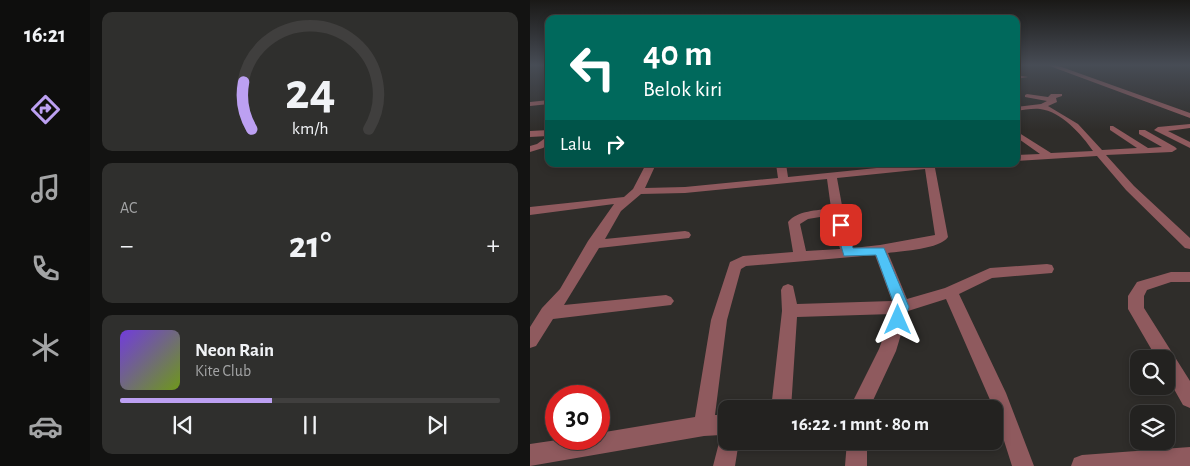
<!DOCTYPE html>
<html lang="id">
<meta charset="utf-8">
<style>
body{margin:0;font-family:"Alegreya Sans",sans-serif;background:#2f2f2d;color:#f1f3f6;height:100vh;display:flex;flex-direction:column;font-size:19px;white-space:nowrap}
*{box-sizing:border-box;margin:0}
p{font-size:16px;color:#a3a4a5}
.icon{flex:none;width:28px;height:28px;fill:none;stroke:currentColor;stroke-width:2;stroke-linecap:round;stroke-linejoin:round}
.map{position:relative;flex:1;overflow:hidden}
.details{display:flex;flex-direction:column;gap:12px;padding:12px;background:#131312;width:440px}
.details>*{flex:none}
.top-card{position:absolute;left:15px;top:15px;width:475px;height:152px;border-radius:10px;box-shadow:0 2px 8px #0003,0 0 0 1px #403f3e;background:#00695c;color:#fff;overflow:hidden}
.tools{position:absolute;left:600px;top:350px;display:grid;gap:10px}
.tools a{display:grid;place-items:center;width:45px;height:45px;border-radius:10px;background:#232220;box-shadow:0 2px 8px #0003,0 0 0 1px #403f3e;font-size:25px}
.speed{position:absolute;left:15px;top:385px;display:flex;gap:10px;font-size:25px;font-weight:700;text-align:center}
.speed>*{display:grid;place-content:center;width:65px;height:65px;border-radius:50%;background:#232220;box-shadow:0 2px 8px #0003,0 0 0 1px #403f3e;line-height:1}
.speed .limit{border:8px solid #d22;background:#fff;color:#111}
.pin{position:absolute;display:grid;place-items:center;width:42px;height:42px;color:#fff;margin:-21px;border-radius:10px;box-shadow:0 2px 8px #0006}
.me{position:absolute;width:55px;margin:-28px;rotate:0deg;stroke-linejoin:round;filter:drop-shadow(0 0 4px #0008)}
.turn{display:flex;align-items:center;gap:18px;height:105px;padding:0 15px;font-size:22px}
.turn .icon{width:65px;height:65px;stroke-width:2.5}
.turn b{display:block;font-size:35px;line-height:42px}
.then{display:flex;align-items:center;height:48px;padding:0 15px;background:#0003;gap:10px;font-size:19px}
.big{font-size:38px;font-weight:700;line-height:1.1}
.details .card{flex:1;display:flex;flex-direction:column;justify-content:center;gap:8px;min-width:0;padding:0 18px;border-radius:10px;background:#2f2f2d}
.details .dial{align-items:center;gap:0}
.dial svg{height:130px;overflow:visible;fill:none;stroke:#403f3e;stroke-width:7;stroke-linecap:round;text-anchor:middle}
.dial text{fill:#f1f3f6;stroke:none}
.song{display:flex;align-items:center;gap:15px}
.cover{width:60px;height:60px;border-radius:8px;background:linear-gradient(135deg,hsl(260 70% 55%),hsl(80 70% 35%))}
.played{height:5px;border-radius:2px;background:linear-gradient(90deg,#bca0f2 40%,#403f3e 40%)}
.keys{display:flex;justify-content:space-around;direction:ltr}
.heat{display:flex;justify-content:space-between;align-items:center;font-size:28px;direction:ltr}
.trip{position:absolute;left:188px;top:400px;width:285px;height:50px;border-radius:10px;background:#232220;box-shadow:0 2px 8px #0003,0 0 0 1px #403f3e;font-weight:700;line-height:50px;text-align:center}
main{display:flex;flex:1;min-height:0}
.dock{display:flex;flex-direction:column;width:90px;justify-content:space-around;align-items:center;background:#0e0e0d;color:#a3a4a5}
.dock .icon{width:35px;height:35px}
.dock .current{color:#bca0f2}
.dock b{font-size:22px;color:#f1f3f6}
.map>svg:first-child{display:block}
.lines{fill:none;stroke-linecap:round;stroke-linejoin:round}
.minor{fill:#8f5a5e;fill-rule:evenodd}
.route{fill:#4fc3f7;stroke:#337fa1}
</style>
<main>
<nav class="dock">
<b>16:21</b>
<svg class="icon current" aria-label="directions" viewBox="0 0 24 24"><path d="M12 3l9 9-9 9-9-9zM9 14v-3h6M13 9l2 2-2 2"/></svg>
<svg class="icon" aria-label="music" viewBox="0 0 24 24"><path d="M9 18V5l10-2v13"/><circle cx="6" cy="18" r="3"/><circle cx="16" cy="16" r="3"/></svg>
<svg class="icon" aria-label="phone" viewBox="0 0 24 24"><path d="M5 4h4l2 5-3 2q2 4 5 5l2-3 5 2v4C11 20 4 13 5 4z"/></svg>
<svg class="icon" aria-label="climate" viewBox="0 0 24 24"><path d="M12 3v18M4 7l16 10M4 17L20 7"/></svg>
<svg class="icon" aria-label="car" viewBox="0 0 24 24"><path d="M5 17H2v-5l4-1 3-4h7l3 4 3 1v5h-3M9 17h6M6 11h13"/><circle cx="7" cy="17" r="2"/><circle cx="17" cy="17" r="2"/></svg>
</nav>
<section class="details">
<div class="card dial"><svg viewBox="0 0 100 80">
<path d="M14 69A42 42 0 1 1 86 69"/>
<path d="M14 69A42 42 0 0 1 9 40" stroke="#bca0f2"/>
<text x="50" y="56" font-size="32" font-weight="700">24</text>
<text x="50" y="72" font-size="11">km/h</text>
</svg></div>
<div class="card"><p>AC</p>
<div class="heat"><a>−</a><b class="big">21°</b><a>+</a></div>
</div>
<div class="card">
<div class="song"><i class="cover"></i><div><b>Neon Rain</b><p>Kite Club</p></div></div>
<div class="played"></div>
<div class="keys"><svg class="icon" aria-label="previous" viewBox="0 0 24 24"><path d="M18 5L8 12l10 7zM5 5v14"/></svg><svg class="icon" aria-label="pause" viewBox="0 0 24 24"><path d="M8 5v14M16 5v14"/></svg><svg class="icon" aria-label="next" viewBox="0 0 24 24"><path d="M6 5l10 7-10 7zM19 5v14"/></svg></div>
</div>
</section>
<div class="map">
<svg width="660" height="466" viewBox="0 0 660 466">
<rect width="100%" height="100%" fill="#2f2d2a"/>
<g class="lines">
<path class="minor" d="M517,65H526L660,113V118Z
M486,75L498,77L486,79Z
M497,94L518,97L521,94H532V96L526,98L527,102L518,106L548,124L572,150L607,148L580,130V126H583L618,148L632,147L609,134V130H615L645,147L647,149L642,152L576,155L604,186L660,238V249L655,248L596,190L567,156L486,161V155L510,154L486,137V131L521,153L563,151C552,135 531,111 510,109C503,108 494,110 486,111V107L511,104L517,101L495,97V95Z
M19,100V104L0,106V102Z
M660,124V128L638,131L660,142V148L624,130L628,127Z
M19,130V143L13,148L0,152V146L7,144L18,136L0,137V131Z
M116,164H126L115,188L155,187L248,178L246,164H256L258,177L386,164H418L416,166L405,168L418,237C410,249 373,251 358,253L377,299L415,288L460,268L517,264L522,265L524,269L522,273L462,278L429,294L476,393L504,466H482L464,409L416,299L378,311L366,351L339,409H319L349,349L362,314L267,317L261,409H241L252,311L251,290L253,286L258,284L263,286L267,304L362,301L345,255L216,266L211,269L197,320L185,415H196V441H209L205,466H183L191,435L174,436L0,466V444L34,439H69V433L165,417L181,320L200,262L213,256L263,252L258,222C268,210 287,211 301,208L297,179L155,193L111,194L91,211L75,239L155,231L159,232L161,235L159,238L69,248L34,305L136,295L141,297L144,301L141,305L23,319L6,346L0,348V327L12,308L30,289L58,241L84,204L0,215V207L94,197L103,189ZM395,169L405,235L350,245L323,248L313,211L307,178ZM302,215L310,249L276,251L270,224L278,219Z
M641,272H660V282H641L617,290L614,296V308L660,381V408L653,405L636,375V359H627L598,309V296L607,282Z
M317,441H337V466H315Z
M660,447V466H541L544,458L552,455Z"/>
</g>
<linearGradient id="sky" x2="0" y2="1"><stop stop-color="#1a1917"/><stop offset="0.5" stop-color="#474c55"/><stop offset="1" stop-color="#474c55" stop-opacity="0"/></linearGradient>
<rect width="660" height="130" fill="url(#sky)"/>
<path class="route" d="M311,221L316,225L323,248H354L379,307L373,325L368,326L363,325L361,320L365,307L346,255L314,256L305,225Z"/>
</svg>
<div class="tools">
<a><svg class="icon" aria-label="search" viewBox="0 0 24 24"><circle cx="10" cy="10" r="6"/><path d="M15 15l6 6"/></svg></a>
<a><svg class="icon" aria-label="layers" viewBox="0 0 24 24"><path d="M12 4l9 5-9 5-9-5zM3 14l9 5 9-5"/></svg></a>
</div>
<div class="speed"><div class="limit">30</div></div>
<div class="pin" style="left:311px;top:225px;background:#d93025"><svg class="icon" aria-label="arrive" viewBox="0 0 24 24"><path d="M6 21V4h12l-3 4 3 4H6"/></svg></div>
<svg class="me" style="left:368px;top:320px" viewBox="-20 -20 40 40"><path d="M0-17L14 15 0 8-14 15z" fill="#4fc3f7" stroke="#fff" stroke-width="4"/></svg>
<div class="trip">16:22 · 1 mnt · 80 m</div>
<div class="top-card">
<div class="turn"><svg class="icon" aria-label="left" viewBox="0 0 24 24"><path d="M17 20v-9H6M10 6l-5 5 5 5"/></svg><div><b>40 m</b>Belok kiri</div></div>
<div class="then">Lalu<svg class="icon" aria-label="right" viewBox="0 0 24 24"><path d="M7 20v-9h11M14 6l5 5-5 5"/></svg></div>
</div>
</div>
</main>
